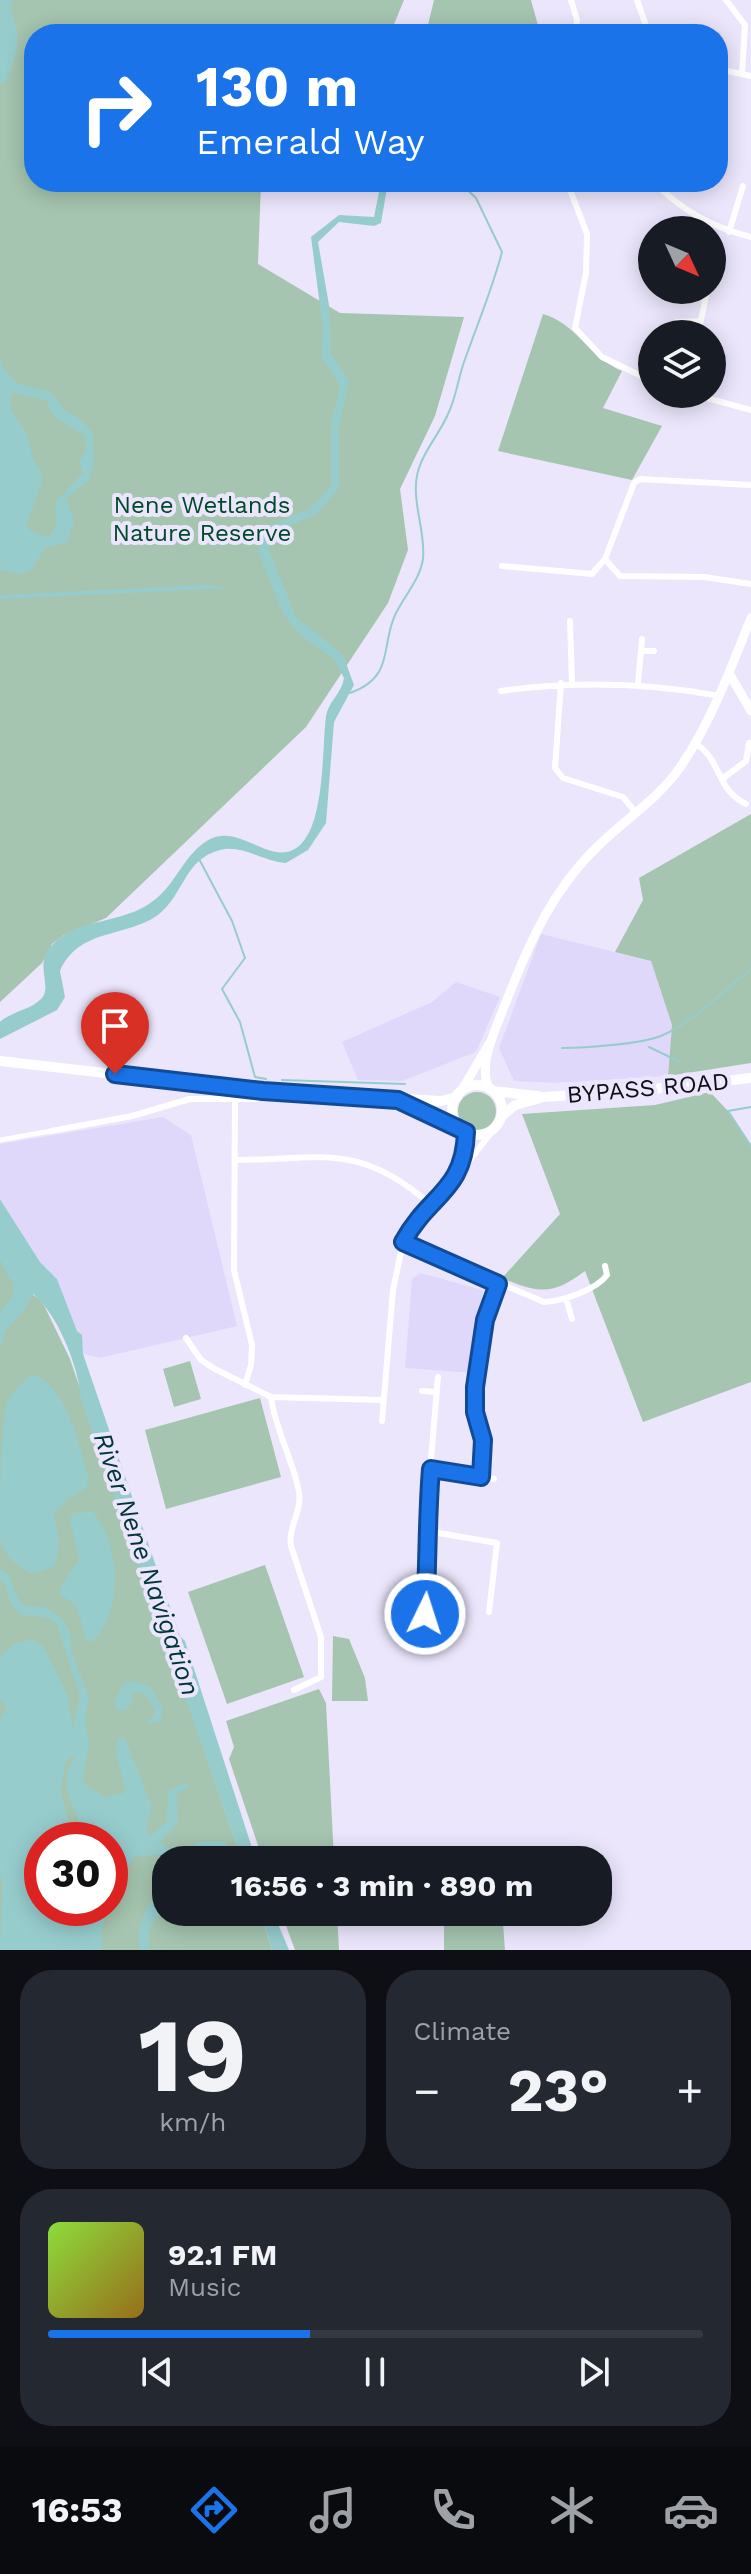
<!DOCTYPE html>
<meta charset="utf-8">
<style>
body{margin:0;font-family:"Work Sans",sans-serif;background:#242831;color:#f1f3f6;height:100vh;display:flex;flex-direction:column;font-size:30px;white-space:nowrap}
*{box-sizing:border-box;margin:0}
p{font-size:26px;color:#9ea1a6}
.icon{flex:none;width:44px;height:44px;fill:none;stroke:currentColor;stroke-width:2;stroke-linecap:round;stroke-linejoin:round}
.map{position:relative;height:1950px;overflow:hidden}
.side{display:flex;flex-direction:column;gap:20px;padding:20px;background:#0d0f14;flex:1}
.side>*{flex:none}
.hud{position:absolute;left:24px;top:24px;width:704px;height:168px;border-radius:32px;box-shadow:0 4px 20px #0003;background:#1a73e8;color:#fff;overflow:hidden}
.needle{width:52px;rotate:134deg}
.buttons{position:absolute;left:638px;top:216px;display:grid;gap:16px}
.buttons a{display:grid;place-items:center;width:88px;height:88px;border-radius:50%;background:#171b24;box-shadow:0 4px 20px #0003;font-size:40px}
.speed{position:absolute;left:24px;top:1822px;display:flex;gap:16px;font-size:40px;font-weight:700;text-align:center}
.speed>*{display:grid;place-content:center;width:104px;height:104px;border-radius:50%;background:#171b24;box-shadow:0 4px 20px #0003;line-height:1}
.speed .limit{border:12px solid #d22;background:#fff;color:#111}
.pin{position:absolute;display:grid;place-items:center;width:68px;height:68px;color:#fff;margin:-82px -34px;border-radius:50% 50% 50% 0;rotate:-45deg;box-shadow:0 0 8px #0007}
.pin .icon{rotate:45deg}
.me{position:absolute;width:88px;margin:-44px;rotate:4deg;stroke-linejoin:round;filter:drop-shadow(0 0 6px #0008)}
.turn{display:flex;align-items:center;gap:28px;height:168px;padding:0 40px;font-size:36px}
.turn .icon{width:104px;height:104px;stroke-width:2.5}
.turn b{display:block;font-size:56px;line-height:68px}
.big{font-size:60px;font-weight:700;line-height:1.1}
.side .card{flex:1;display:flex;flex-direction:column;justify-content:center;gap:12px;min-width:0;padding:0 28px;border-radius:32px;background:#242831}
.side .dial{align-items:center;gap:0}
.dial b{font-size:104px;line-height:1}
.song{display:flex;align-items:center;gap:24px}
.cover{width:96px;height:96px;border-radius:12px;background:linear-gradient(135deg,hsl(90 70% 55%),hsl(40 70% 35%))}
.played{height:8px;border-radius:4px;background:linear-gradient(90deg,#1a73e8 40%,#363941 40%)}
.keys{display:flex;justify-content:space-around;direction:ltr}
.heat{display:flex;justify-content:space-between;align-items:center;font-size:44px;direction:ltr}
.side .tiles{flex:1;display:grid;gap:20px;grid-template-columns:1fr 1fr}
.card:last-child{grid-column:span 2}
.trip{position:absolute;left:152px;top:1846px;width:460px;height:80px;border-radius:32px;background:#171b24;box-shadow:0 4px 20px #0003;font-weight:700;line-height:80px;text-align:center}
.tab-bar{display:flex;height:128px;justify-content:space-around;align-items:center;background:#090b0e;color:#9ea1a6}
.tab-bar .icon{width:56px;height:56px}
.tab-bar .selected{color:#1a73e8}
.tab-bar b{font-size:36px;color:#f1f3f6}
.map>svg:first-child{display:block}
.built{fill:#e0d8fa}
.green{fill:#a5c5b0;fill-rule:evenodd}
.water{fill:#97cccd;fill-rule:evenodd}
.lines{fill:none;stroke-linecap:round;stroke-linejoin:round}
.stream{stroke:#97cccd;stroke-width:2}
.pedestrian{stroke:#fff;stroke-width:5}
.minor{stroke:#fff;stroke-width:6}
.secondary{stroke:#fff;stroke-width:9}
.trunk{stroke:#fff;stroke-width:10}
.route-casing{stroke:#114b97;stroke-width:20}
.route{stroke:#1a73e8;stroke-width:14}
.labels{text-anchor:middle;stroke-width:8;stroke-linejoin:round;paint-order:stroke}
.park-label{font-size:24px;fill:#014929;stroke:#ebe6fc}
.street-label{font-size:24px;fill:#100e17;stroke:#ebe6fc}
.water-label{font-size:26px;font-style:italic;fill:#003637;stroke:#ebe6fc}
</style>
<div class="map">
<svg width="751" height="1950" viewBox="0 0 751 1950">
<rect width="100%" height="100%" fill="#ebe6fc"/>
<path class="built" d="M541,934L651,961L672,1025L668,1076L553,1083L514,1081L499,1048Z
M456,982L500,997L476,1052L402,1081L358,1080L342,1042L432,1002Z
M163,1117L191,1135L237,1326L100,1358L83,1354L57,1279L40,1262L0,1199V1144Z
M420,1273L483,1290L471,1373L405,1368L412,1279Z"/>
<path class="green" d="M0,0H404L390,34H34V182H261L258,264L340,313L464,317L435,416L400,489L408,550L388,603L306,727L106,918L64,935L52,944L42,963L0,1002Z
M434,0H531L539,29L528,34H422L427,29Z
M543,314C576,323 589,357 622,371L603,408L662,426L632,480L498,451Z
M751,814V1063L668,1076L672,1025L651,961L615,952L643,900L639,878Z
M710,1092L728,1111L751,1146V1382L643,1422L585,1271C553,1295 540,1294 502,1278L560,1214L522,1114L655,1105Z
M458 1111a19 19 0 1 1 38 0a19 19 0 1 1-38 0Z
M0,1257L15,1283L42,1301L70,1359L242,1860H166V1912H260L272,1950H0ZM42,1840H110V1908H42Z
M190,1361L201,1399L174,1407L163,1369Z
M260,1398L281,1477L166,1509L145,1430Z
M265,1565L304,1677L227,1704L188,1592Z
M333,1636L349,1639L365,1678L368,1701H332Z
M319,1689L326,1703L334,1860H263L229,1759L234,1747L226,1721Z
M281,1912H337L339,1950H295Z
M459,1912H493L503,1923L505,1950H444V1925Z"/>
<path class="water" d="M0,0H13L10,8C23,36 17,53 6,81L0,84Z
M381,182H388L381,223L374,226L339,222L318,242L329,305L331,354L349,381L339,428V488L317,514L276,531L268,548L296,617L343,655L354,685L334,722L326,823L308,850L286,863C265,862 241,844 220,850C184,859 184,895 158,915C125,938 79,928 60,971L65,997L57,1010L0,1039V1022C12,1011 31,1010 42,998C53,984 32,963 54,943C81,917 124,924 153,901C177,884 183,854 210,839C242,823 274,871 301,844C325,820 322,748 326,716C328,702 342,693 344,678L334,659L298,633L283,613L259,554L260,537L266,527L309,509L331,486V424L340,386L321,356L323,329L311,237L339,215L374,217Z
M0,355L2,366L15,382L52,393L64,410L80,419L93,433L94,464L88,481L67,498L74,522L67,543L46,547C29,570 37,578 0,570ZM13,393L46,400L54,417L85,435L86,450L79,462L83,473L56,501V525L49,538L31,531L26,525L41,485L42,473C27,453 34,453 26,433C20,418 3,411 13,393Z
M206,585L232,588L0,599V595Z
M0,1199L40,1262L57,1279L77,1331L82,1335L83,1354L180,1636L185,1641L256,1860H242L81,1399C79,1368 58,1314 33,1294L23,1312L6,1330L0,1348V1312C27,1283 7,1285 0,1257C0,1240 0,1216 0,1199Z
M35,1375C70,1391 78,1446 89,1479L86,1488L70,1497L54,1513L59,1542L55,1566L34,1574C19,1568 4,1556 0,1539C0,1518 0,1420 8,1401C13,1391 24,1378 35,1375Z
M92,1511C121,1544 124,1612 91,1643L86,1640C80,1622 81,1602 60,1596L61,1586L79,1560L70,1519L74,1513Z
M0,1569L8,1574L21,1605L47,1608L60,1617L70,1632L72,1652L89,1698L85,1722L89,1745L83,1778L86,1785L104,1797L125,1793L116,1748L119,1738H125L152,1807L146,1829L150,1837L167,1821L168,1791L184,1783L190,1786L176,1795L178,1822L160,1842L185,1860L162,1855L135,1856L124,1870L116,1872L110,1861V1840H93C81,1828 63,1792 67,1774C68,1768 73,1763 75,1756L66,1760L61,1790L72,1840H42V1908H108L102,1928V1950H0L3,1881L0,1877V1720L7,1707L0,1699V1657L15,1643L32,1640L43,1646L68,1696L73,1728L80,1696L56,1623C44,1611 22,1621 14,1608C9,1602 7,1591 5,1583L0,1581Z
M133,1681L151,1687L162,1708L161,1721L144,1724L154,1716L155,1709L145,1694L131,1691L133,1700L127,1710H117L115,1701L123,1684Z
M217,1841L225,1842L228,1850L224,1856L201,1859L192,1853L191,1847L199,1842Z
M166,1887V1910C150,1922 146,1930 150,1950H140C135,1926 146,1901 166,1887Z
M260,1912H273L289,1950H272Z"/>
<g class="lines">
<path class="stream" d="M350,693C396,677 380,644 396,613C405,595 420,579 423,559C426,529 409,497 419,468C425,449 440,433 448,414C456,398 458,379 464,362C477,325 492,290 502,252L476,198L459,182
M199,859L232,921L245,958L222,989L240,1022L255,1077L266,1079
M649,1047L680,1062
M562,1048C584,1048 641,1044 661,1036C695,1021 723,991 751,969
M282,1080L405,1084
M751,1107L728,1111L751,1146"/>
<path class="pedestrian" d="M0,1140L51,1131"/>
<path class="minor" d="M571,0L577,20L576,34
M637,0L649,34
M726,0L745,25L742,74
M718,69L751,76
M567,182L587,234L586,273L575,328L602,357L652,381
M654,182C682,211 712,227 751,237
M729,232L743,186
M674,334L676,322L700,321
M698,334L706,296
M692,394L751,410
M605,559L620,576L704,577L751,584
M502,566L592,574L605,559L634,483L640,479L751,485
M570,621L572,684
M641,651H654
M561,683L555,768L563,778L623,797L636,813
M638,684L642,639
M501,691C576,681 645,682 719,696
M695,743C723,761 715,789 746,804
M722,779L746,761L749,743
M235,1098L234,1270L252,1345L251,1365L245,1385
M51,1131L132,1116L190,1099H257L263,1091
M235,1160C320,1160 358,1141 430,1204
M462,1169L466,1132
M403,1242L544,1302C563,1301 596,1290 607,1275L605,1266
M566,1298L572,1319
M186,1338L201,1360L215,1369L271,1397L384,1400
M422,1391L436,1392
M271,1397C275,1429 293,1460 299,1492C302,1512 288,1526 291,1546L321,1637V1677L294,1690
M382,1421L393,1290L403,1242L418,1217L450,1185L495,1128
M431,1469L494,1479
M481,1477L483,1440L475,1412L477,1371L485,1320L498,1284
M427,1531L497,1543L489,1612
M425,1614L429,1561L426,1518L438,1377"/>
<path class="secondary" d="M729,673L751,711
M489,1088C478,1066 494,1033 502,1012C525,953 548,896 594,850C622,821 658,800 681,766C712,720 731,668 751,618
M460,1093L489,1044"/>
<path class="trunk" d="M0,1061L263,1091L441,1101L457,1097
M452 1110a25 25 0 1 1 50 0a25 25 0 1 1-50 0Z
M493,1091L538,1096
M398,1100L458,1127
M502,1116L515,1105L544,1097L635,1091L751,1078"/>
</g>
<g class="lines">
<g class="route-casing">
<path id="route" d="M115,1074L263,1091L398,1100L466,1132C464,1192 429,1194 403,1242L498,1284L485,1320L475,1387V1412L483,1440L481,1477L431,1469C427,1517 428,1565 425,1614"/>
</g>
<use href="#route" class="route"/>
</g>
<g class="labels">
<g class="park-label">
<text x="202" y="513">Nene Wetlands<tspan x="202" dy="28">Nature Reserve</tspan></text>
</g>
<g class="street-label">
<text transform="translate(648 1088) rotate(-5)" y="8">BYPASS ROAD</text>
</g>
<g class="water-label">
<text transform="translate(147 1564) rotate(71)" y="9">River Nene Navigation</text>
</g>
</g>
</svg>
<div class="buttons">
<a><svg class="needle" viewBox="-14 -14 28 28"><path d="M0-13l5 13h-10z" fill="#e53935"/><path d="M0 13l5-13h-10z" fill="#9ea1a6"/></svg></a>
<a><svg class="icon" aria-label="layers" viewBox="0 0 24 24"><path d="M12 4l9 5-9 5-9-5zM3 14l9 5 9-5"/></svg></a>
</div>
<div class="speed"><div class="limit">30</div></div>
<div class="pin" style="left:115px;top:1074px;background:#d93025"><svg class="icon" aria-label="arrive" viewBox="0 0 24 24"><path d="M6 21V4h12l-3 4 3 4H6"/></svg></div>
<svg class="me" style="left:425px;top:1614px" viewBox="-20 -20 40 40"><circle r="17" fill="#1a73e8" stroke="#fff" stroke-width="3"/><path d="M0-11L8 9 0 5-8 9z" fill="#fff"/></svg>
<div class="trip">16:56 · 3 min · 890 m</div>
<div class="hud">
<div class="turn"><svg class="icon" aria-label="right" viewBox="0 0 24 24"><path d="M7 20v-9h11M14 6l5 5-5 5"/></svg><div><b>130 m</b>Emerald Way</div></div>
</div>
</div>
<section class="side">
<div class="tiles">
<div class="card dial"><b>19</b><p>km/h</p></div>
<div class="card"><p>Climate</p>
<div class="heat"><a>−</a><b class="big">23°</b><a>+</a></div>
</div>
<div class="card">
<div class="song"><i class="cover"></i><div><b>92.1 FM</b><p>Music</p></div></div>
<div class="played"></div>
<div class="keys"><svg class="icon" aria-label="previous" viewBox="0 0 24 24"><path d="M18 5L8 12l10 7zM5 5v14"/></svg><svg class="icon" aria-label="pause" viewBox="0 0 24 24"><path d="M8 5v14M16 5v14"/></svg><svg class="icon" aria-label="next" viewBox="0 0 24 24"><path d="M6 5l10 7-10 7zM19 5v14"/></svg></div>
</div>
</div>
</section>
<nav class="tab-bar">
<b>16:53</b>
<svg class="icon selected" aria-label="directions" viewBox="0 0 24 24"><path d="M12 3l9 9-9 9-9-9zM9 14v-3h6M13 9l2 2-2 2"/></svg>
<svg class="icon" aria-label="music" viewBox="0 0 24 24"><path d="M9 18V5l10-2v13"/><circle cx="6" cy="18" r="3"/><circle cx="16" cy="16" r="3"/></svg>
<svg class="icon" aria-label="phone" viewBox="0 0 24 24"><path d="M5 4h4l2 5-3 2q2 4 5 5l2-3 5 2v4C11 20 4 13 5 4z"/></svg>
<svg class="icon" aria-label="climate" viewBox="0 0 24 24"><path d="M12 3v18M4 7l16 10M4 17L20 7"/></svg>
<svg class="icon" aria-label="car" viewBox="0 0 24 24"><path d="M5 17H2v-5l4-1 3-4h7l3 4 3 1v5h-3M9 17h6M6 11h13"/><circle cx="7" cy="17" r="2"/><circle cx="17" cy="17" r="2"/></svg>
</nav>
